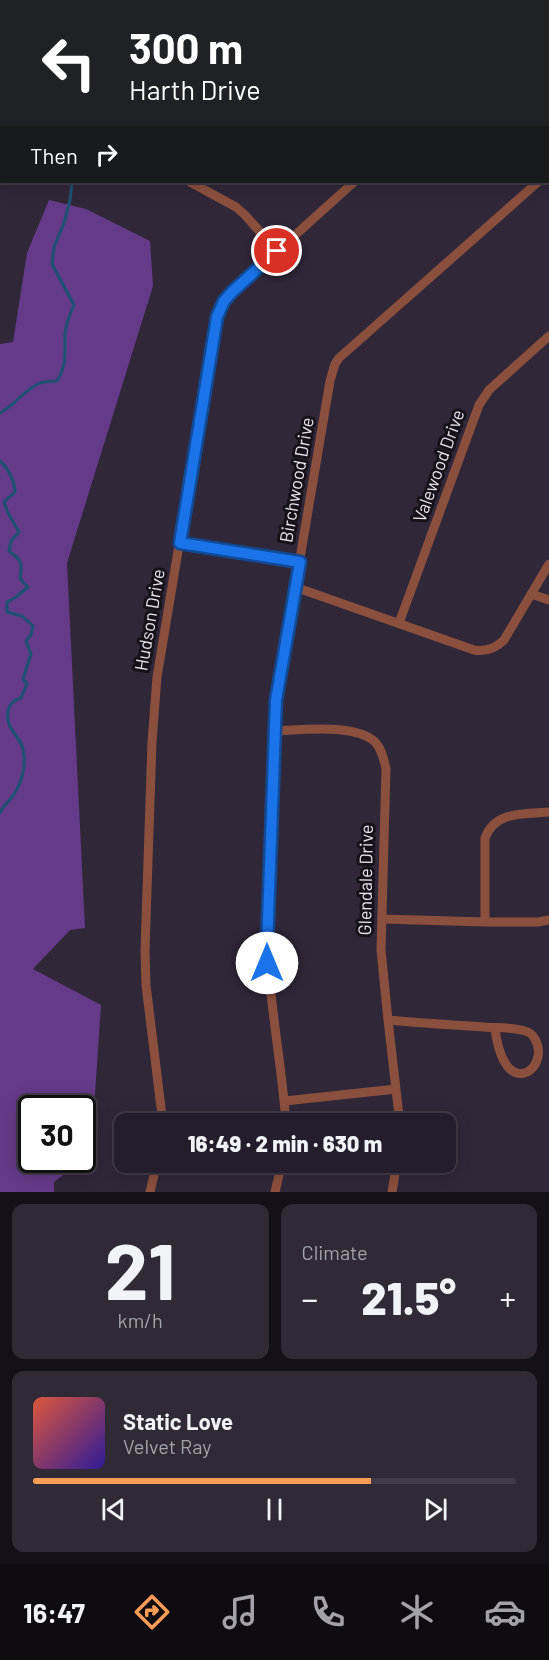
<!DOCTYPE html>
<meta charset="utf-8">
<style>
body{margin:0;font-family:Barlow,sans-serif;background:#302a37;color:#f1f3f6;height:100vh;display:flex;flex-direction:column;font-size:22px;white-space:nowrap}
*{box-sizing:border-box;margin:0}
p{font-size:20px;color:#a3a2a9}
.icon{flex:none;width:33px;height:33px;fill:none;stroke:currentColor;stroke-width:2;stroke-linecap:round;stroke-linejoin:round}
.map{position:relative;height:1192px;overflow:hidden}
.side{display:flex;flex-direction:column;gap:12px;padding:12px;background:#141018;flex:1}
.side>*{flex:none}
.banner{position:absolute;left:0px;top:0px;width:549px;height:183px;box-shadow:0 3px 15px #0003,0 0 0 2px #413b47;background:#202124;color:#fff;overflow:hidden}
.speed{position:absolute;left:18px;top:1095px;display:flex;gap:12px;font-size:30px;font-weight:700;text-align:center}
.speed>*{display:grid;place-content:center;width:78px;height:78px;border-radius:50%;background:#241d2b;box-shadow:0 3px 15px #0003,0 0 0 2px #413b47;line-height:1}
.speed .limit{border:3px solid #111;border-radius:9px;background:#fff;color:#111}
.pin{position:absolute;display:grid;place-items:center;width:51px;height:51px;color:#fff;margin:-26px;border:3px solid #fff;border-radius:50%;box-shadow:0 2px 6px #0007}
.me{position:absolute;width:66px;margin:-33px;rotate:0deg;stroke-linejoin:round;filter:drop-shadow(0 0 4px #0008)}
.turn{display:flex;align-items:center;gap:21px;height:126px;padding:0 30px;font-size:27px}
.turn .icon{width:78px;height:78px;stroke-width:2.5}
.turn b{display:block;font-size:42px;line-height:51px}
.then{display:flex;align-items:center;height:57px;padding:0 30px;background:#0003;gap:12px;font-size:22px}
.big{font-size:45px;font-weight:800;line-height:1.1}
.side .tile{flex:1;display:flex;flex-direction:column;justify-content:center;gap:9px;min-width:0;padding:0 21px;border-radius:12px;background:#302a37}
.side .dial{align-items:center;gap:0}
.dial b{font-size:78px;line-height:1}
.song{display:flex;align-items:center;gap:18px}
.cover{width:72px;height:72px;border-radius:9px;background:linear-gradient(135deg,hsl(10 70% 55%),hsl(250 70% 35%))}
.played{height:6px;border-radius:3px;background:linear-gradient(90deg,#fd9d55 70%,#413b47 70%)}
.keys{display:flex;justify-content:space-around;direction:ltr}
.heat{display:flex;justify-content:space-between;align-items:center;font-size:33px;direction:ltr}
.side .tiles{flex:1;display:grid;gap:12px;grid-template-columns:1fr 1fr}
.tile:last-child{grid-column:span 2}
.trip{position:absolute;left:114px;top:1113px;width:342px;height:60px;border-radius:12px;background:#241d2b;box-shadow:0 3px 15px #0003,0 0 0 2px #413b47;font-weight:800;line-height:60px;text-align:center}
.dock{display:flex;height:96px;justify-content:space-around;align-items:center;background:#0e0c11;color:#a3a2a9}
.dock .icon{width:42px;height:42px}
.dock .selected{color:#fd9d55}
.dock b{font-size:27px;color:#f1f3f6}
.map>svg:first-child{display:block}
.forest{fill:#653a89;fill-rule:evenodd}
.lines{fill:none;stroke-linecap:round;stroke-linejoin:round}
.stream{stroke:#1d5273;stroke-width:3}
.street{stroke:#8b503d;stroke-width:9}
.route-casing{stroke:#114b97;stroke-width:15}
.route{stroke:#1a73e8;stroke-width:10}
.labels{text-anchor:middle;stroke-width:6;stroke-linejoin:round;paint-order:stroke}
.street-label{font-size:18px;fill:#e9e3ef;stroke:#16121a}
</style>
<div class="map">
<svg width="549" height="1192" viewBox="0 0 549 1192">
<rect width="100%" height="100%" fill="#302739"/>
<path class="forest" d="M49,200L86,209L150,241L153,286L67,563L85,928L70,930L33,969L101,1005L91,1154L54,1182V1192H0V344L13,342L27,253ZM32,1108H82V1160H32Z"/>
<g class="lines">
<path class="stream" d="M381,0L383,2
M337,2L339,0
M463,2L464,0
M0,413C15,405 23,391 38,384C43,381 51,382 57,381C68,363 64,352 65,333C66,323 70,314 74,305L52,264L54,247L64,223L70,200L72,182
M0,461C8,468 15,481 15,492L4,502L8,513L19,532L11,541L9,551C23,561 22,563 20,579L28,587L16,597L7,602V612L22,616L33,626L31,635L26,641L31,654L23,679L27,684L21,698C9,701 5,712 9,724C12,733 21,739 23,749C26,764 23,781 14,794C10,801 3,805 0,813"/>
<path class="street" d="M171,2L172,0
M548,16L549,15
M548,34L549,37
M0,39L2,40
M0,127L2,125
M548,173L549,172
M190,182L236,207L245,215L277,251
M180,543L300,562
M295,587L474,650C486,652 495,649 504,640L549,564
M531,594L549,600
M399,623L479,405L489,390L549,336
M275,731C301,730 357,723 376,743C382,750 384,760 386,769L381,950L388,1020L400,1124
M549,812C524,814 495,811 485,838V922H538L549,920
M382,919L485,922
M388,1020C420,1023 452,1025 484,1027C497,1028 512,1027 525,1031C529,1032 533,1035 535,1039C547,1060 525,1086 508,1067C500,1057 496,1040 495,1028
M285,1101L396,1089
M163,1124L146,985L145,950L152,742L157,677L217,317L224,301L232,292L354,182
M286,1124C282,1065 270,1007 267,948L276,700L330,381L335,364L339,358L538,182
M150,1192L157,1162
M275,1192L282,1162
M392,1192L397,1162"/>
</g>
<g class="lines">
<g class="route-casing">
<path id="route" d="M267,963V948L276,700L300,562L180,543L217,317L224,301L232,292L277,251"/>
</g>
<use href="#route" class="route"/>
</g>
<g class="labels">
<g class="street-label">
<text transform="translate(439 466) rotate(-70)" y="6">Valewood Drive</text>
<text transform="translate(297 480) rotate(-80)" y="6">Birchwood Drive</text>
<text transform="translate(150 620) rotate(-80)" y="6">Hudson Drive</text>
<text transform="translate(366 880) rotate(-89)" y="6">Glendale Drive</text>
</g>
</g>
</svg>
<div class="speed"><div class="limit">30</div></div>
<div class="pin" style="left:277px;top:251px;background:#d93025"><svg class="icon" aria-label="arrive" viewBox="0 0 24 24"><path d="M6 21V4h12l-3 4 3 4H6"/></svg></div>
<svg class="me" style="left:267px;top:963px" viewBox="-20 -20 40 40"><circle r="19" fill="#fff"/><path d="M0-13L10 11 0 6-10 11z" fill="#1a73e8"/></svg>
<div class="trip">16:49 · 2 min · 630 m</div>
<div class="banner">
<div class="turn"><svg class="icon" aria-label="left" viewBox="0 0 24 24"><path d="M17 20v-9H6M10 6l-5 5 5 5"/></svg><div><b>300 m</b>Harth Drive</div></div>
<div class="then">Then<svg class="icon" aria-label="right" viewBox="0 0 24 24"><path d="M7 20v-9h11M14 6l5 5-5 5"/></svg></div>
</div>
</div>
<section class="side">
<div class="tiles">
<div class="tile dial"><b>21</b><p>km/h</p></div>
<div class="tile"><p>Climate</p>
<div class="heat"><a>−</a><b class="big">21.5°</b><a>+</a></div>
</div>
<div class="tile">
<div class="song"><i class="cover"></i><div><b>Static Love</b><p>Velvet Ray</p></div></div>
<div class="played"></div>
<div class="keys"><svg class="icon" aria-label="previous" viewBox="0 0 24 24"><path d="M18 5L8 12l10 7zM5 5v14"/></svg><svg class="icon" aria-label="pause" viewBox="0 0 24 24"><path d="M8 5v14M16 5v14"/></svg><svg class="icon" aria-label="next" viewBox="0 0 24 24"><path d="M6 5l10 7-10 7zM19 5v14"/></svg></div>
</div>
</div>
</section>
<nav class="dock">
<b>16:47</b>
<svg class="icon selected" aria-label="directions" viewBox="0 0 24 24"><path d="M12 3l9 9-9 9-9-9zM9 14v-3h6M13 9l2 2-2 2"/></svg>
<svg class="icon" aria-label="music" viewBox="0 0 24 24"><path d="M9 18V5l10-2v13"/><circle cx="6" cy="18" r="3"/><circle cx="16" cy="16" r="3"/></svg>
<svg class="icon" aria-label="phone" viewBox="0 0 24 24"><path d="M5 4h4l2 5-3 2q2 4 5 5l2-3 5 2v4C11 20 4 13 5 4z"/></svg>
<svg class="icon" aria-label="climate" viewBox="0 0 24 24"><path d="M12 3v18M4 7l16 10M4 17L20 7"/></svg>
<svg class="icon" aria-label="car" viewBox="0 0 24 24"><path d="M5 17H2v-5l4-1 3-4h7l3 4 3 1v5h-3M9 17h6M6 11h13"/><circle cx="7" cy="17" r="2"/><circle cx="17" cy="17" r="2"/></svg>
</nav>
